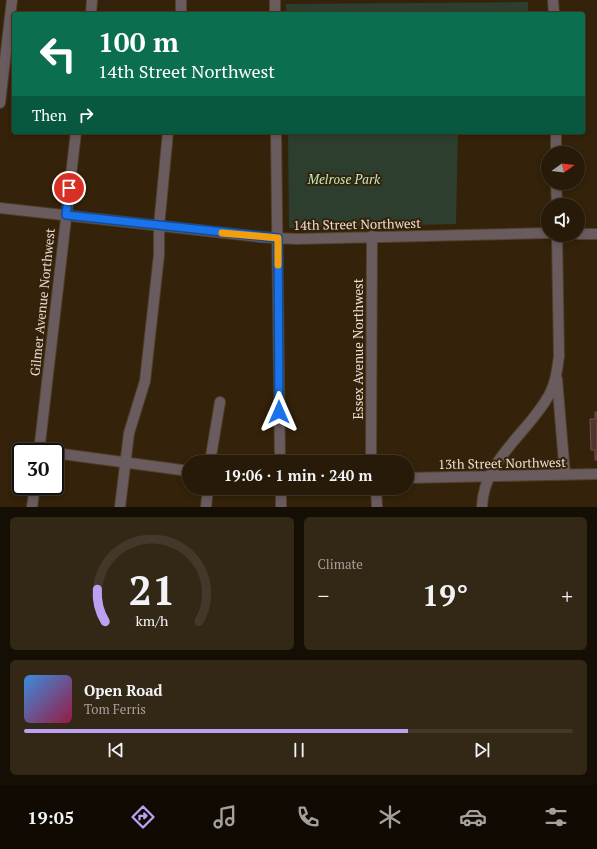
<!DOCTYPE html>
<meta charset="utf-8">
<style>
body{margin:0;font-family:"PT Serif",serif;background:#332716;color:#f1f3f6;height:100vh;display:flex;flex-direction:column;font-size:15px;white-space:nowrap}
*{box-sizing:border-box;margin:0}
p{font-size:13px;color:#a4a19c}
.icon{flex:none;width:22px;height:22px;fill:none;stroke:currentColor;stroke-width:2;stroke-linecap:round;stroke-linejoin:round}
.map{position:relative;height:507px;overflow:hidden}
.details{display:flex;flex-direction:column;gap:10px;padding:10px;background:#150e04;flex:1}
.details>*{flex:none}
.banner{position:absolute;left:12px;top:12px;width:573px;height:122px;border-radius:4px;box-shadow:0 2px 6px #0003,0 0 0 1px #433829;background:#0b6e4f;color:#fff;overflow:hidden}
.needle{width:26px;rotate:76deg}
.fabs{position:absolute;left:541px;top:146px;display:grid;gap:8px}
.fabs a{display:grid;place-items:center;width:44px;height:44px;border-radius:50%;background:#271a08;box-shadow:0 2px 6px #0003,0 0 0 1px #433829;font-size:20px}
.speed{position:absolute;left:12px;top:443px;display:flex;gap:8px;font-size:20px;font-weight:700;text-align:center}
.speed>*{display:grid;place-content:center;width:52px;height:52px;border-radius:50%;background:#271a08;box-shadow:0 2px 6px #0003,0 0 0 1px #433829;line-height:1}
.speed .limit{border:2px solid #111;border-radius:6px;background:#fff;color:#111}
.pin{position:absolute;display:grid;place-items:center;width:34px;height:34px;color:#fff;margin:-17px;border:2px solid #fff;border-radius:50%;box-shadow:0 1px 4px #0007}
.me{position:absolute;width:44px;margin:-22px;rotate:0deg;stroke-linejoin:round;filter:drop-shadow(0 0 3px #0008)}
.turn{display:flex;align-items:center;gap:14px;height:84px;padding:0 20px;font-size:18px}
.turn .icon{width:52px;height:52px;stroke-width:2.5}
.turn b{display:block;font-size:28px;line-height:34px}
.then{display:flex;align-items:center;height:38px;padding:0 20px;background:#0003;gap:8px;font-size:15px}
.big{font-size:30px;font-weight:700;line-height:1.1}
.details .tile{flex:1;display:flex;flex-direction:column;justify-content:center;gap:6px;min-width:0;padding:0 14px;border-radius:6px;background:#332716}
.details .dial{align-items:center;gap:0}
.dial svg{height:104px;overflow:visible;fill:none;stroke:#433829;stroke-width:7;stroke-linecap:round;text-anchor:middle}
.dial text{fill:#f1f3f6;stroke:none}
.song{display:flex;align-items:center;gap:12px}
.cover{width:48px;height:48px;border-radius:6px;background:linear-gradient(135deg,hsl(210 70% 55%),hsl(340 70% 35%))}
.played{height:4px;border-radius:2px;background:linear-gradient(90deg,#bca0f2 70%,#433829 70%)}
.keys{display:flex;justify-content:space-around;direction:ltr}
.heat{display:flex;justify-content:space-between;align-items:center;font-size:22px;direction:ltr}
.details .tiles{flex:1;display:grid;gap:10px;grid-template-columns:1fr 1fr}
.tile:last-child{grid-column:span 2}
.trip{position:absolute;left:182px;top:455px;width:232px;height:40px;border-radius:20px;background:#271a08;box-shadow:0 2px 6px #0003,0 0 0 1px #433829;font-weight:700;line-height:40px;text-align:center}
.tabs{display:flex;height:64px;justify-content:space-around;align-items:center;background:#100a03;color:#a4a19c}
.tabs .icon{width:28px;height:28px}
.tabs .active{color:#bca0f2}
.tabs b{font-size:18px;color:#f1f3f6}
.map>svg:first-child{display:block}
.green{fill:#2d3e2f}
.building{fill:#52352e;stroke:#74534b}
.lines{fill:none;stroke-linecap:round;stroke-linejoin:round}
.minor-casing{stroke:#51402a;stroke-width:12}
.minor{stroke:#6a5c5e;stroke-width:10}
.route-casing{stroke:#114b97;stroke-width:10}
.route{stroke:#1a73e8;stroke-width:7}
.slow{stroke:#f59e0b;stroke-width:7}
.labels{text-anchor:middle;stroke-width:4;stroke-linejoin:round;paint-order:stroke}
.park-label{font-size:13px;font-style:italic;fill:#bfedc3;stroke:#34220a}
.street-label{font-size:13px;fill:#ebded1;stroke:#34220a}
</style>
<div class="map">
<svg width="597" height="507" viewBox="0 0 597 507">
<rect width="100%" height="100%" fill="#34220a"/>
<path class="green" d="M528,2V14H286V4Z
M288,132H458L456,224L289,228Z"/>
<path class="building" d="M595,412H597V460H595V450H591L590,419H595Z"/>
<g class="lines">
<g class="minor-casing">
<path id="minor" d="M275,0V14
M553,0L554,14
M91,14L92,0
M181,14V0
M0,103L12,0
M276,132L280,462
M556,132V153
M556,183L557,205
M0,208L260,237L296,239L548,233
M578,234H597
M557,379L565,475
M39,452L76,132
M55,453L189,471
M210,462L220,402
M371,462L372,236
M407,478L597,474
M281,488V507
M376,488L377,507
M32,507L35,486
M120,507L129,433L145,381L159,255V226L168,132
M206,507L208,488
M482,507C483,462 525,435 546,400C555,387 557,372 559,356L557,235"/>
</g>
<use href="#minor" class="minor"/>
</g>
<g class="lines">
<g class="route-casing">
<path id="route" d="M69,188L66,215L278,238L279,412"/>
</g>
<use href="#route" class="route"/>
<path class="slow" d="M222,233L278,238V265"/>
</g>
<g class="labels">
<g class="park-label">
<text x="344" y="184">Melrose Park</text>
</g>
<g class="street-label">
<text transform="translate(357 224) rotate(-1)" y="5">14th Street Northwest</text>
<text transform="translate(42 302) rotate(-84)" y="5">Gilmer Avenue Northwest</text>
<text transform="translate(358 349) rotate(-90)" y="5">Essex Avenue Northwest</text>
<text transform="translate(502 463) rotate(-1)" y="5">13th Street Northwest</text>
</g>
</g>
</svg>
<div class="fabs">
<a><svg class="needle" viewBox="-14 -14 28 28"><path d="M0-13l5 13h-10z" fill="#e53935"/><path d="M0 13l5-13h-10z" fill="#a4a19c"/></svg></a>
<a><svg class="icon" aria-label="sound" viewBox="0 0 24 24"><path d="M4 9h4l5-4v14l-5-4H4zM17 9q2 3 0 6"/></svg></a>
</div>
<div class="speed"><div class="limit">30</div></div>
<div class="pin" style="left:69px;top:188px;background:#d93025"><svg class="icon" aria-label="arrive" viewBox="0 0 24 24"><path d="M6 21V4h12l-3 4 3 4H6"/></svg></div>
<svg class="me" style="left:279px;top:412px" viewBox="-20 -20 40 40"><path d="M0-17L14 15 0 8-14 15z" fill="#1a73e8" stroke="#fff" stroke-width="4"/></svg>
<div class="trip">19:06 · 1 min · 240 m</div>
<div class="banner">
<div class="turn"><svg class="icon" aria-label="left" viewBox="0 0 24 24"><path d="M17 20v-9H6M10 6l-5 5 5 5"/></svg><div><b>100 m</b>14th Street Northwest</div></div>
<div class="then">Then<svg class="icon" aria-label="right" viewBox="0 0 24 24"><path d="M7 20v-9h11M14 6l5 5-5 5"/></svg></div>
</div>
</div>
<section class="details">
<div class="tiles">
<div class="tile dial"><svg viewBox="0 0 100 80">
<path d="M14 69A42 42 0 1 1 86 69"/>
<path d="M14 69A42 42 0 0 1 8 44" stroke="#bca0f2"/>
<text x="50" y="56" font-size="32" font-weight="700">21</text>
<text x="50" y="72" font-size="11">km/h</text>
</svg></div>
<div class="tile"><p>Climate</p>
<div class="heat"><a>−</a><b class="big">19°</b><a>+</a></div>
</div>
<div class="tile">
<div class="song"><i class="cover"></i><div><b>Open Road</b><p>Tom Ferris</p></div></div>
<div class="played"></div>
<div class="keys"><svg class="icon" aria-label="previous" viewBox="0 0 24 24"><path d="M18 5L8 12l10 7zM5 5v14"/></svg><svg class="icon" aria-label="pause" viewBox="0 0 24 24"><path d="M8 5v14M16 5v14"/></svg><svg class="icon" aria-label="next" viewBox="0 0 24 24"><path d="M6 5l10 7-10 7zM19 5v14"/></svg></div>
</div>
</div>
</section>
<nav class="tabs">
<b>19:05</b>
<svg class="icon active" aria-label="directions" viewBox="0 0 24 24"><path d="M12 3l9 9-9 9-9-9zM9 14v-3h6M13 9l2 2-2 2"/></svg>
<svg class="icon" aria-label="music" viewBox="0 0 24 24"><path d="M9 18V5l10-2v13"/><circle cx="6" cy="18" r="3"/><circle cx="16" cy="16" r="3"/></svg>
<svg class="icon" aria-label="phone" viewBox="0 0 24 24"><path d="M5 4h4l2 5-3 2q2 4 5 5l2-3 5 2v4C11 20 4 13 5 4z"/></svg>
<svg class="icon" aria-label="climate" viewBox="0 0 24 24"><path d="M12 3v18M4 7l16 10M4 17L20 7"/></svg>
<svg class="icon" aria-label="car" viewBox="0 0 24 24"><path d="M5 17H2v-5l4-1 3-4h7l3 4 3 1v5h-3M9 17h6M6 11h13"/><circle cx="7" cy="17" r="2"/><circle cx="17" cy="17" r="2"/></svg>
<svg class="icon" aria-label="filters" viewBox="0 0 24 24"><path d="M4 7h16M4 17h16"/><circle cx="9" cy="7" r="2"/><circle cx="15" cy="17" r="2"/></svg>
</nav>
